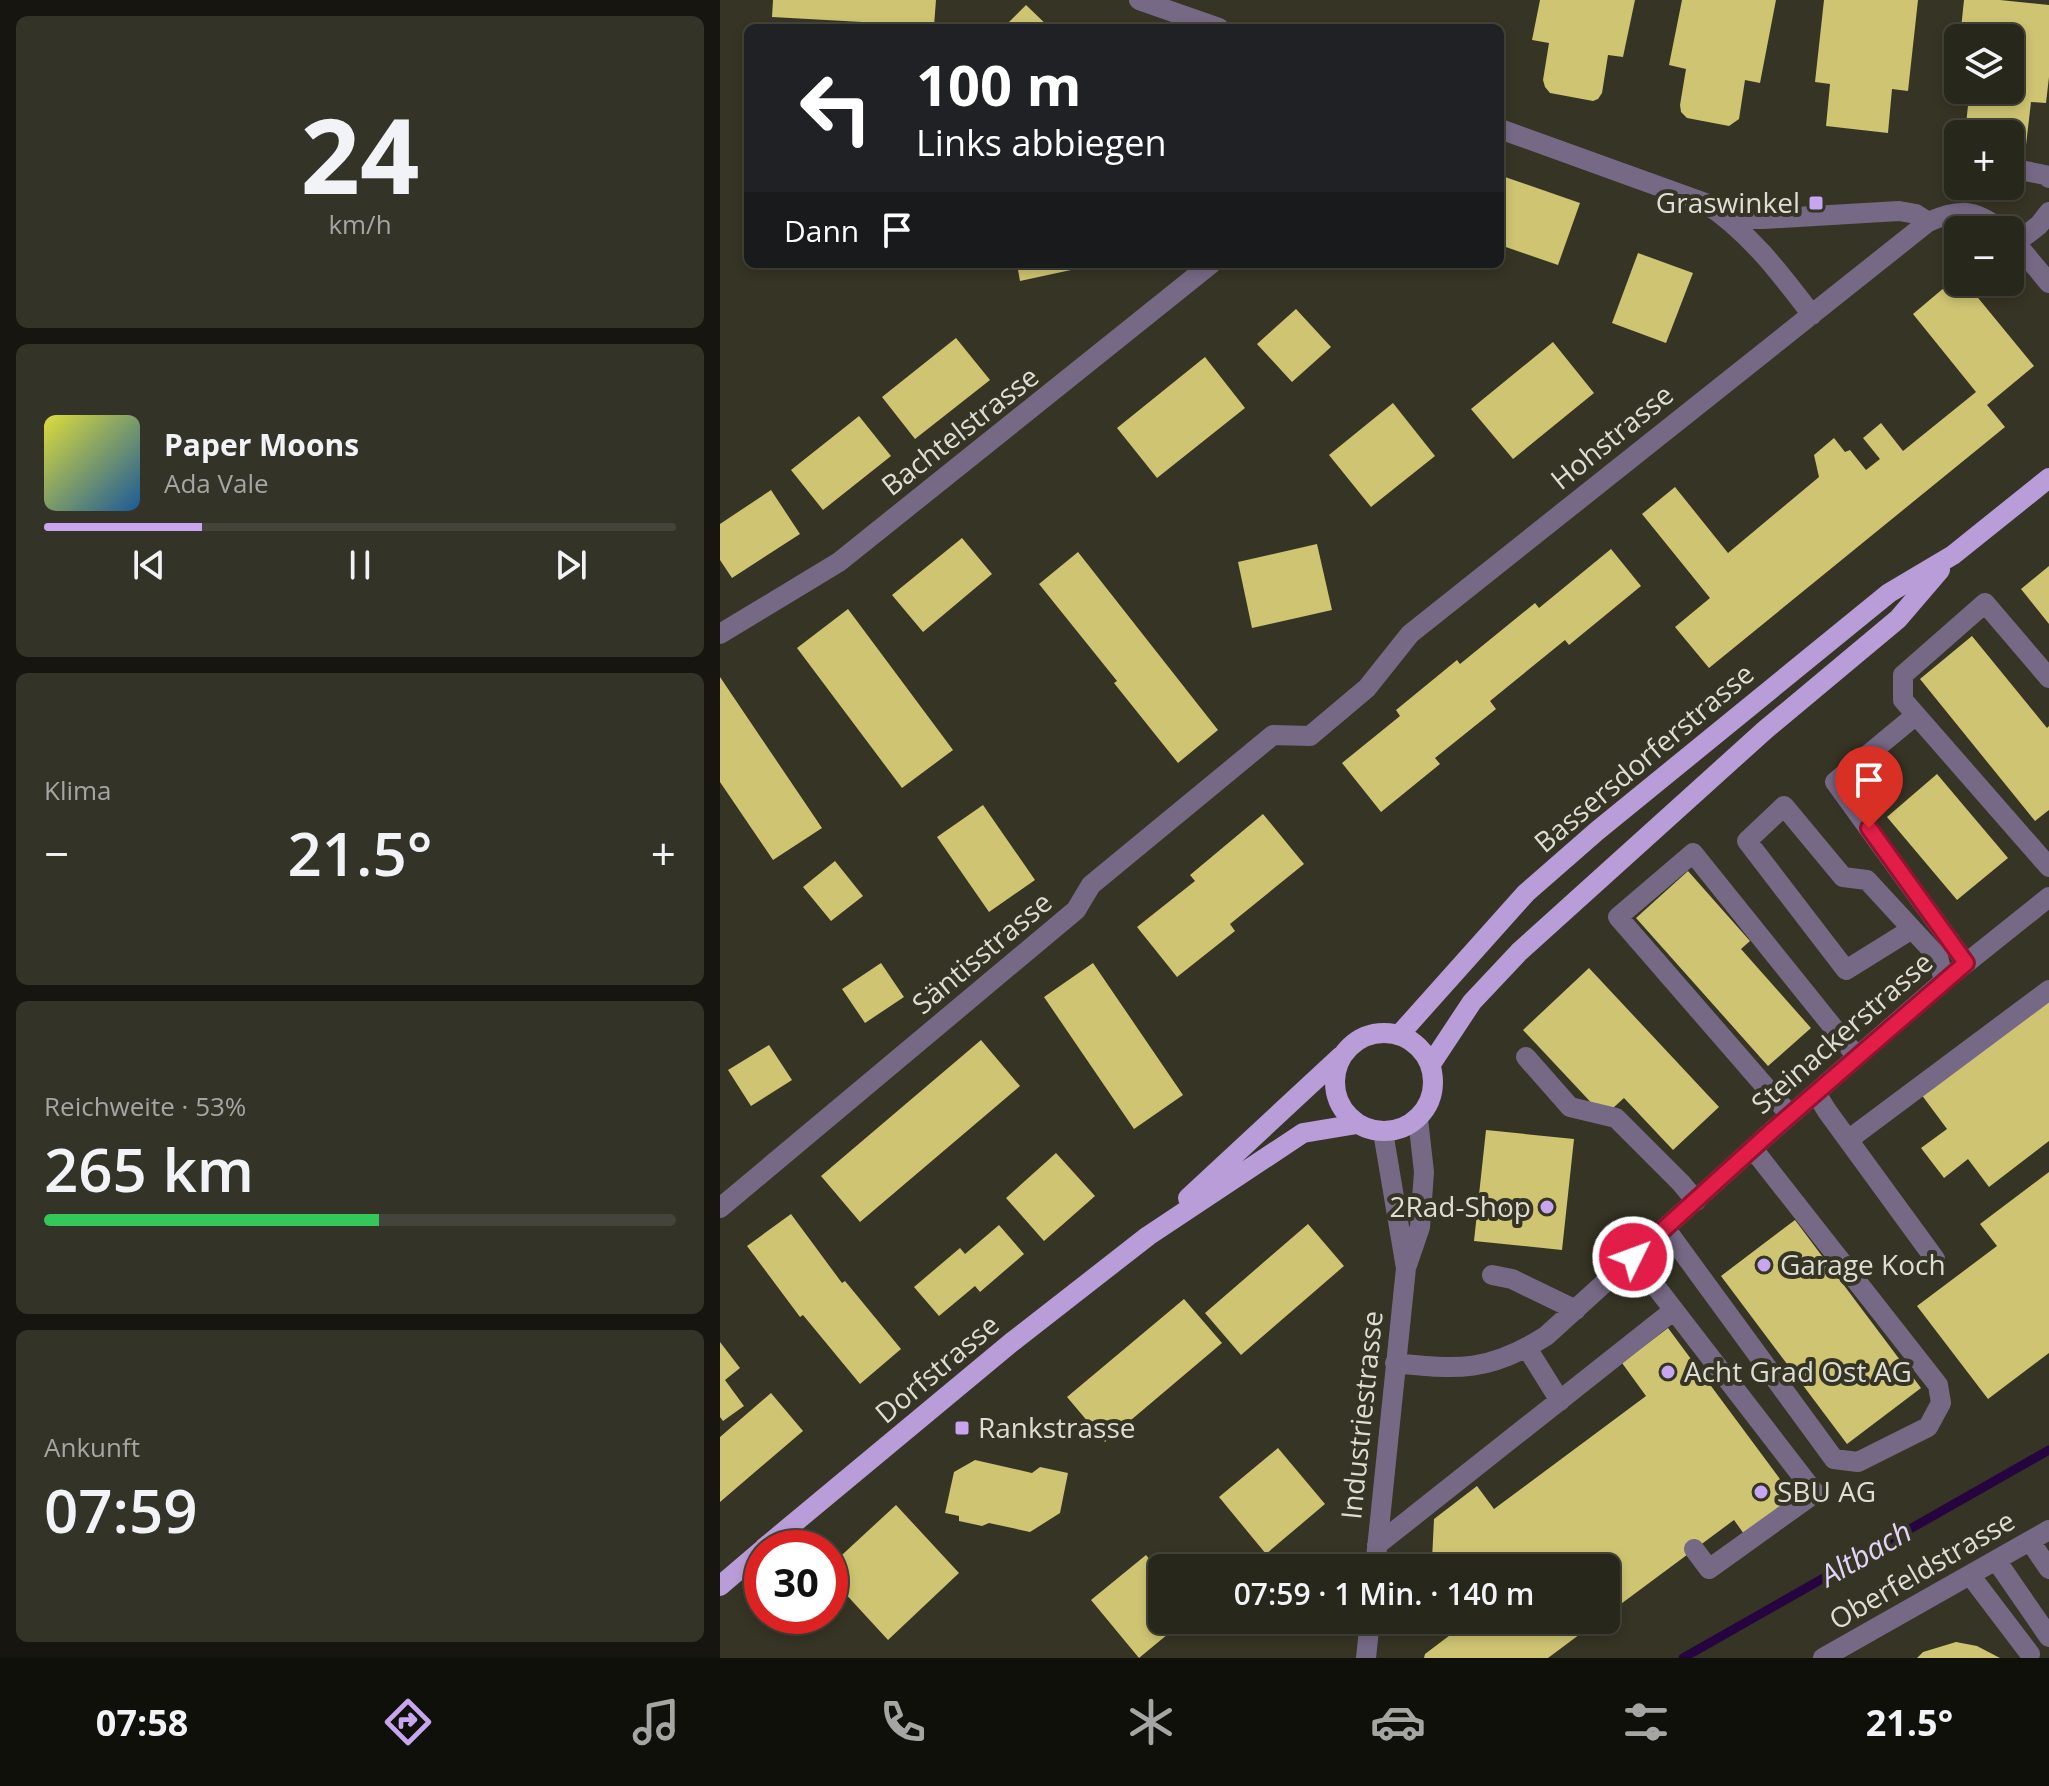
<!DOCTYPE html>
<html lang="de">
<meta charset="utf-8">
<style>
body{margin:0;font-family:"Open Sans",sans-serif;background:#343328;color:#f1f3f6;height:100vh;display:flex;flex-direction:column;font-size:30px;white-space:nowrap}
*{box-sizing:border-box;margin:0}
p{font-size:26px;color:#a5a5a3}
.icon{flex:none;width:44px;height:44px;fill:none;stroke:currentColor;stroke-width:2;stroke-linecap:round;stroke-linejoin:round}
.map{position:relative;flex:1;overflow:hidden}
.drawer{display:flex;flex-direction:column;gap:16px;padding:16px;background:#16150f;width:720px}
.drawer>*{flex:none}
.guide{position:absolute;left:24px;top:24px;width:760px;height:244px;border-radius:12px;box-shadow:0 4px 12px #0003,0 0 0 2px #44443a;background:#202124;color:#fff;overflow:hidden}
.fabs{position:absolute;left:1224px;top:24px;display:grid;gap:16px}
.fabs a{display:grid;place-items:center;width:80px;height:80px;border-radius:12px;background:#28271b;box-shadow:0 4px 12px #0003,0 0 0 2px #44443a;font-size:40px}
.speed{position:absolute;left:24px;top:1530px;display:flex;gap:16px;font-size:40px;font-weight:700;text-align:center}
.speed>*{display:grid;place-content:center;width:104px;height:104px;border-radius:50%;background:#28271b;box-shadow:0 4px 12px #0003,0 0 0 2px #44443a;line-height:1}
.speed .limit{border:12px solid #d22;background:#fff;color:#111}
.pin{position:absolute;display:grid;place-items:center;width:68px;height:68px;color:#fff;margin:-82px -34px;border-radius:50% 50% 50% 0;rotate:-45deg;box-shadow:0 0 8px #0007}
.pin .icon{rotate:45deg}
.me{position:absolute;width:88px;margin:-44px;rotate:48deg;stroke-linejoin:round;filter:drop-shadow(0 0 6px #0008)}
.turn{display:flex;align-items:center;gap:28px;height:168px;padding:0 40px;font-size:36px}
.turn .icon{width:104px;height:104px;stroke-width:2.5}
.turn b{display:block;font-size:56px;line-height:68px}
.then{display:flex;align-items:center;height:76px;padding:0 40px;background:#0003;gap:16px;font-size:30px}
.big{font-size:60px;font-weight:600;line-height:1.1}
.drawer .tile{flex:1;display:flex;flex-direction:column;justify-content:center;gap:12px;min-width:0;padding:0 28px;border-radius:12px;background:#343328}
.drawer .dial{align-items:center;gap:0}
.dial b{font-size:104px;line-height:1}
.song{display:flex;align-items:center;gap:24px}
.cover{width:96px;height:96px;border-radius:12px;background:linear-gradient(135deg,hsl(60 70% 55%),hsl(210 70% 35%))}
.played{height:8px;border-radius:4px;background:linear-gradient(90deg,#c7a6ef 25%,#44443a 25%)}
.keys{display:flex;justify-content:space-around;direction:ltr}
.heat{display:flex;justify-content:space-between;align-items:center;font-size:44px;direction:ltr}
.charge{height:12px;border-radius:6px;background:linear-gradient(90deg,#34c759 53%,#44443a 0)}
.trip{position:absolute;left:428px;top:1554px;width:472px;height:80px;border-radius:12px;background:#28271b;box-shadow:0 4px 12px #0003,0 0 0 2px #44443a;font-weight:600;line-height:80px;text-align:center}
.tabs{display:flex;height:128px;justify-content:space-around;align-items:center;background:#10100b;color:#a5a5a3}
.tabs .icon{width:56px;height:56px}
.tabs .current{color:#c7a6ef}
.tabs b{font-size:36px;color:#f1f3f6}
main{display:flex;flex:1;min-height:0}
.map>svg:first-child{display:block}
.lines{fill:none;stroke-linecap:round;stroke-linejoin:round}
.stream{stroke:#260440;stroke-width:9}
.building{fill:#cec472}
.minor{stroke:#766986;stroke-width:20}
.major{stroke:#b89dd8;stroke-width:20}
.route-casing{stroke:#92132f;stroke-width:20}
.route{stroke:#e11d48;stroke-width:14}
.poi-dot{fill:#c7a6ef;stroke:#363424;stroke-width:3}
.labels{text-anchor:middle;stroke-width:8;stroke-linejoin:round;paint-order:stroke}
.poi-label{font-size:28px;fill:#deddd3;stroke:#363424;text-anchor:start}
.street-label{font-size:28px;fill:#deddd3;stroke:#363424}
.water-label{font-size:30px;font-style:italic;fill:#e3d3f8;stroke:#363424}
</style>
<main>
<section class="drawer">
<div class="tile dial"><b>24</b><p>km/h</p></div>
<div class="tile">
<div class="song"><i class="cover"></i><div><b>Paper Moons</b><p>Ada Vale</p></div></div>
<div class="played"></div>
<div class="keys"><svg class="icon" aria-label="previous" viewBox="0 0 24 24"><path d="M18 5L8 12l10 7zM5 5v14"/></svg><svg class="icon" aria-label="pause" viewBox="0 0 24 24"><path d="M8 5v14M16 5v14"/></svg><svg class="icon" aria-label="next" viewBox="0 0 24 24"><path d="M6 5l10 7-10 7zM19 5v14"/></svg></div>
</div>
<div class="tile"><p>Klima</p>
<div class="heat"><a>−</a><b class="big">21.5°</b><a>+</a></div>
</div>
<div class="tile"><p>Reichweite · 53%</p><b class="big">265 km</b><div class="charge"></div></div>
<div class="tile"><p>Ankunft</p><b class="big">07:59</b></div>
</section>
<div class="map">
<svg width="1329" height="1658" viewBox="0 0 1329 1658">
<rect width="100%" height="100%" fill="#363424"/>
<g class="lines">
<path class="stream" d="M963,1658L1329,1450"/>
</g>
<path class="building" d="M53,0H216L214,26L52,17Z
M820,0H915L903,57L888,55L882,93L878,99L873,101L830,93L825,87L823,80L829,43L812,40Z
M962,0H1056L1040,83L1025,80L1019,119L1009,126L967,118L961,112L960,105L966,69L949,65Z
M1104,0H1198L1188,91L1172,89L1168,133L1106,126L1110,84L1095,82Z
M1244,0H1280L1329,5V77L1326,103L1311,102L1306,145L1290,143V134H1245L1249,96L1234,95L1236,78H1238V90H1290V38H1240Z
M306,5L330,28H283Z
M785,177L860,203L838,265L780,245V190Z
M918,253L973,273L946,343L892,323Z
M297,264H374V265L300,281Z
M1238,276V282H1245L1314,366L1267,405L1285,427L989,668L955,627L990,598L922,514L955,487L1008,553L1099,477L1094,455L1114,438L1125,452L1130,450L1146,470L1160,459L1143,438L1161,423L1183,451L1256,392L1193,314Z
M576,309L611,347L572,382L537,344Z
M236,338L270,380L195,439L162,397Z
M833,342L874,393L793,459L751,409Z
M485,357L525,408L437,478L397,428Z
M673,403L715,456L651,507L609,455Z
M139,416L171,456L103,510L71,470Z
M51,490L80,534L12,578L0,560V524Z
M242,538L272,574L203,632L172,595Z
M597,544L612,610L532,628L518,562Z
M891,549L921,586L849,645L845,640L770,701L776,709L715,758L720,764L661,812L622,763L680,716L676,710L737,660L740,664L815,603L819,608Z
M358,552L498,730L458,763L394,683L397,681L319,584Z
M1329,566V624L1301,589Z
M128,609L233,750L182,788L77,648Z
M1252,636L1327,728L1329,726V810L1315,821L1200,679Z
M0,677L102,828L53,860L0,782Z
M1217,774L1288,858L1237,900L1167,817Z
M263,805L315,880L269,912L217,837Z
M543,814L584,864L510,924L515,931L457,977L417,927L475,881L470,875Z
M115,861L143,896L111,921L83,887Z
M968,871L1030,941L1021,949L1091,1028L1048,1066L916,918Z
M161,963L184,997L145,1023L122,989Z
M373,963L463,1095L414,1129L324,997Z
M869,968L999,1107L953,1150L904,1098L893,1108L879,1111L803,1030Z
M1329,998V1141L1269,1187L1248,1159L1224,1178L1201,1148L1227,1129L1201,1094Z
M261,1040L300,1086L140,1222L101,1176Z
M49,1045L72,1080L31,1106L8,1070Z
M766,1130L854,1139L842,1250L754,1241Z
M336,1153L375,1196L324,1241L286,1198Z
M1329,1172V1353L1268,1399L1197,1306L1277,1246L1260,1224Z
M71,1214L122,1283L125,1281L181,1349L140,1384L83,1315L80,1317L27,1246Z
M1075,1220L1201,1388L1127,1444L1001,1276Z
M588,1224L624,1266L521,1355L485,1313Z
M279,1225L304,1254L260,1292L255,1286L219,1316L194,1287L240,1248L245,1254Z
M464,1299L502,1343L385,1442L347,1397Z
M948,1328L1074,1498L1024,1534L1014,1520L886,1615V1568H718L712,1560L714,1519L757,1486L774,1509L926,1396L902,1363Z
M0,1342L20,1368L5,1380L24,1406L3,1421L0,1417Z
M51,1393L83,1431L0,1502V1437Z
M558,1448L605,1504L546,1554L499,1497Z
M255,1460L312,1473L320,1467L348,1473L340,1513L310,1532L269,1523L262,1526L239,1521V1516L225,1513L234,1472Z
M176,1505L239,1573L168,1640L110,1577V1566Z
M426,1555L442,1574V1620H465L419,1658L371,1600Z
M750,1620H879L828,1658H704L705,1654Z
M1236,1642L1257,1646L1280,1658H1197L1203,1652Z"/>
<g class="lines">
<path class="minor" d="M419,0L499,28
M780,129L985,203C1030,233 1060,273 1092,315
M1290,168L1325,175L1329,178
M1008,218L1043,219L1179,211L1196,214L1208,222
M1290,236L1329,283
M1296,243L1319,225L1329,212
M0,634L119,562L491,264
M1329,678L1265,603L1183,675V700L1329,867
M1196,715L1115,782L1246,963
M1192,929L1126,970L1027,841L1064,806L1123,877L1147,880L1218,957L1224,981
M806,1057L850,1107L896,1118L961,1183L976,1201
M1096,1093L1107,1111L1215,1259
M1070,1115L898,917L973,853L1137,1057
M663,1132L686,1268
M1128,1140L1329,990
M0,1208L356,910L371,885L553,735L590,736L647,688L690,634L1208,222C1240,208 1254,209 1282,230
M945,1228L1114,1459L1138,1462L1208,1427L1221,1403L1218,1385L1033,1149
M913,1257L1095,1493L989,1569L974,1549
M772,1275L792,1279L856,1310
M807,1348L840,1401
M675,1363C739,1370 769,1372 826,1336L1053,1130L1224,981L1329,897
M1310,1541L1329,1569
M657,1545L954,1310
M1276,1560L1329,1637
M655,1568L686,1268L700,1227L704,1172L698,1119
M1250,1575L1310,1654
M646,1658L650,1620
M1103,1658L1329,1530"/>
<path class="major" d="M615 1082a49 49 0 1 1 98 0a49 49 0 1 1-98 0Z
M679,1035L806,893L877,831L1169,593L1233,555L1329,478
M711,1064L752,1002L799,952L1045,730L1178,619L1220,570
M468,1198L621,1056
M44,1548L292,1342L428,1236L583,1133L637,1124
M0,1586L42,1550"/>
</g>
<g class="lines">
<g class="route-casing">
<path id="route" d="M913,1257L1053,1130L1246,963L1149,828"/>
</g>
<use href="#route" class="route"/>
</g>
<g class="poi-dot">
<rect x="1088" y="195" width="16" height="16" rx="4"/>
<circle cx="827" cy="1207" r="8"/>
<circle cx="1044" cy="1265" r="8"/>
<circle cx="948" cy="1372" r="8"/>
<rect x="234" y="1420" width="16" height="16" rx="4"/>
<circle cx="1041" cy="1492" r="8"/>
</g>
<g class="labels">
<g class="poi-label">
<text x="1080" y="213" text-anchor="end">Graswinkel</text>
<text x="811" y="1217" text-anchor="end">2Rad-Shop</text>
<text x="1060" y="1275">Garage Koch</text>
<text x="964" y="1382">Acht Grad Ost AG</text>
<text x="258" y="1438">Rankstrasse</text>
<text x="1057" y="1502">SBU AG</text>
</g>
<g class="street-label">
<text transform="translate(240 431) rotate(-38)" y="10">Bachtelstrasse</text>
<text transform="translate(892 437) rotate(-39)" y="10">Hohstrasse</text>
<text transform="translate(924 758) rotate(-40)" y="10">Bassersdorferstrasse</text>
<text transform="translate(262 953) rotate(-40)" y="10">Säntisstrasse</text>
<text transform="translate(1122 1033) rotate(-41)" y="10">Steinackerstrasse</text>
<text transform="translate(217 1369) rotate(-40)" y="10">Dorfstrasse</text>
<text transform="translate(642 1415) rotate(-84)" y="10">Industriestrasse</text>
<text transform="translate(1202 1570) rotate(-30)" y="10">Oberfeldstrasse</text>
</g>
<g class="water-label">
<text transform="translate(1146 1554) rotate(-30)" y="10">Altbach</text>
</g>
</g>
</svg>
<div class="fabs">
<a><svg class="icon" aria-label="layers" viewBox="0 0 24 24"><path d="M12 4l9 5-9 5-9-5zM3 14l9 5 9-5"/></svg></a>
<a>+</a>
<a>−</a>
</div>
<div class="speed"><div class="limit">30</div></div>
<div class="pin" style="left:1149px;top:828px;background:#d93025"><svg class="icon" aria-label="arrive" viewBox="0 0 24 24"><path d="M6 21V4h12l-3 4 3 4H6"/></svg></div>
<svg class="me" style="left:913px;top:1257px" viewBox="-20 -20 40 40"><circle r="17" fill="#e11d48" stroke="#fff" stroke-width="3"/><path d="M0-11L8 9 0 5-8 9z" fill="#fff"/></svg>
<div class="trip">07:59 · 1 Min. · 140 m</div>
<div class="guide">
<div class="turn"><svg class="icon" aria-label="left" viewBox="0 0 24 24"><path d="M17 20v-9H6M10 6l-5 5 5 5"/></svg><div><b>100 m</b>Links abbiegen</div></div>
<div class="then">Dann<svg class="icon" aria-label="arrive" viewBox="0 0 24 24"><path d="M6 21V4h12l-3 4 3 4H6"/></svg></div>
</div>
</div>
</main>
<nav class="tabs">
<b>07:58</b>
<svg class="icon current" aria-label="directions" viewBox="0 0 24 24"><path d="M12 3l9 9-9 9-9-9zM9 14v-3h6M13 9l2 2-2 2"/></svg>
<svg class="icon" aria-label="music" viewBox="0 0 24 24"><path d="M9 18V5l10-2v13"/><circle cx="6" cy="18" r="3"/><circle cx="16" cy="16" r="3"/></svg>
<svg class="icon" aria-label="phone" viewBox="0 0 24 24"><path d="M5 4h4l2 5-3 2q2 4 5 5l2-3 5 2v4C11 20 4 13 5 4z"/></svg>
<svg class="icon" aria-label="climate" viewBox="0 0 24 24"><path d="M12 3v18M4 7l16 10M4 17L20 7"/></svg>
<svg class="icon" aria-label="car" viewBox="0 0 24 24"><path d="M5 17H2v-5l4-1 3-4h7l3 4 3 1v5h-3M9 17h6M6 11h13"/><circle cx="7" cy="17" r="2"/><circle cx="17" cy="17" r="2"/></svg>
<svg class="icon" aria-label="filters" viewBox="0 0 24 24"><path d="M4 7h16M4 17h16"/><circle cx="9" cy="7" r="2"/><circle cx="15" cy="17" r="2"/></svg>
<b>21.5°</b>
</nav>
